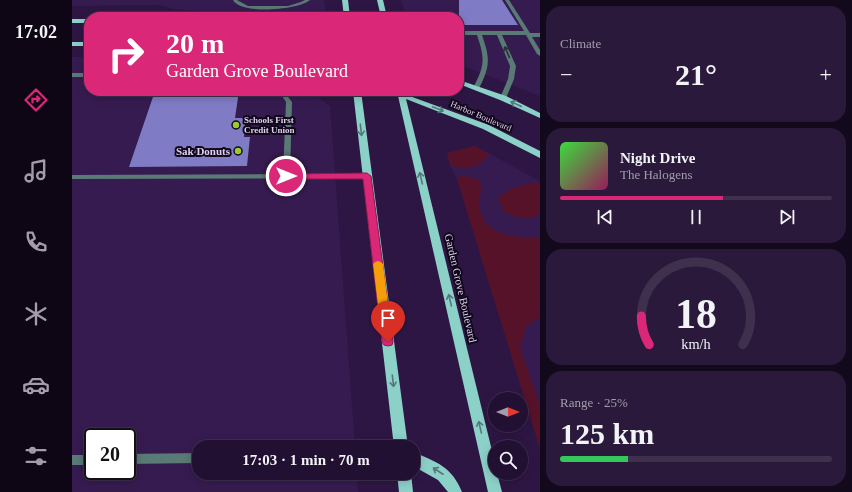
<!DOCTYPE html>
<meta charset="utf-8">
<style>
body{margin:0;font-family:"Times New Roman",serif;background:#2a193b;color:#f1f3f6;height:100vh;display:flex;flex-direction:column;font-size:15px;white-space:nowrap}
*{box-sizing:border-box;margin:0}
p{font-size:13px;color:#a29dac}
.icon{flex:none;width:22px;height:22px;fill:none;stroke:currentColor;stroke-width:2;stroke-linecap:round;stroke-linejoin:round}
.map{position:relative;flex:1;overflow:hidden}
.drawer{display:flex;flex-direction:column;gap:6px;padding:6px;background:#13091c;width:312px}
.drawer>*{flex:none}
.top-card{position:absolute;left:12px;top:12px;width:380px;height:84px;border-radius:16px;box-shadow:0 2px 10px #0003,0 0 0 1px #3f304e;background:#db2777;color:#fff;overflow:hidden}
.needle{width:26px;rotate:90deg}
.buttons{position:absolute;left:416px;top:392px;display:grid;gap:8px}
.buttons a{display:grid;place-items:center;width:40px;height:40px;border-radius:50%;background:#221033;box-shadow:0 2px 10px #0003,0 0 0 1px #3f304e;font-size:20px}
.speed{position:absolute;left:12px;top:428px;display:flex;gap:8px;font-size:20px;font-weight:700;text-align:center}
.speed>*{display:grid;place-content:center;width:52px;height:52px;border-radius:50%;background:#221033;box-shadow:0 2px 10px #0003,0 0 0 1px #3f304e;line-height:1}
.speed .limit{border:2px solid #111;border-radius:6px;background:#fff;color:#111}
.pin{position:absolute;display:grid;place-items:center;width:34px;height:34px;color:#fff;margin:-41px -17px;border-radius:50% 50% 50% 0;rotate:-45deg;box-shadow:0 0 4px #0007}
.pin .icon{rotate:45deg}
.me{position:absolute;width:44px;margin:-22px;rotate:90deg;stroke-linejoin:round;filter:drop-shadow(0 0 3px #0008)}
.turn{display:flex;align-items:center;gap:14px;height:84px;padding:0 16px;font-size:18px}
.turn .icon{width:52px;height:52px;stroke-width:2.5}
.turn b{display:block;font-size:28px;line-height:34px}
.big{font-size:30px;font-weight:800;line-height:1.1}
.drawer .card{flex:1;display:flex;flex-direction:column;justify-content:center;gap:6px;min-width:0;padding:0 14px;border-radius:16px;background:#2a193b}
.drawer .dial{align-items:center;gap:0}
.dial svg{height:104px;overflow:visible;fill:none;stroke:#3f304e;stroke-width:7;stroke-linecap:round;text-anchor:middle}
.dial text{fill:#f1f3f6;stroke:none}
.song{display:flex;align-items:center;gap:12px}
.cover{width:48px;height:48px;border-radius:6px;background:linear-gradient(135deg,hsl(120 70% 55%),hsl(330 70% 35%))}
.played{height:4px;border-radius:2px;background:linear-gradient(90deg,#db2777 60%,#3f304e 60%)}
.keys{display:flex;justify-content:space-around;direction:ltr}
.heat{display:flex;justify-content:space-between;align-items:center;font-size:22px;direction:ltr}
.charge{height:6px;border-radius:3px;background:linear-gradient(90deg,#34c759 25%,#3f304e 0)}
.trip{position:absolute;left:120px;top:440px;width:228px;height:40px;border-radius:16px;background:#221033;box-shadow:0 2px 10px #0003,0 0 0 1px #3f304e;font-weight:800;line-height:40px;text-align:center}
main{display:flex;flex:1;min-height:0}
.dock{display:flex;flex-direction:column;width:72px;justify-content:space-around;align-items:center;background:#0e0614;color:#a29dac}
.dock .icon{width:28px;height:28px}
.dock .on{color:#db2777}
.dock b{font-size:18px;color:#f1f3f6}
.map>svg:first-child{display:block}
.built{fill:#361b50;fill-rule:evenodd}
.green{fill:#561229}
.building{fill:#7f7cc5}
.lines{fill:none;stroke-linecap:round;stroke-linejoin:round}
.service{fill:#597a75;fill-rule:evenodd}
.primary{fill:#8cd1c8;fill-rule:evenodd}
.oneway{stroke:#2b303b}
.oneway2{stroke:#55777b}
.route{fill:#db2777;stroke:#8e194d}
.slow{fill:#f59e0b}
.poi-dot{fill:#9eca2f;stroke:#12081c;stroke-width:1.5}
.labels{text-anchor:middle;stroke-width:4;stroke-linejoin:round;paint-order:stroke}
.far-street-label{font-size:9px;fill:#dfd2f0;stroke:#12081c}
.far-poi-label{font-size:9px;font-weight:bold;fill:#dfd2f0;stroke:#12081c;text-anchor:start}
.poi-label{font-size:11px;font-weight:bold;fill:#dfd2f0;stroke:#12081c;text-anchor:end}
.street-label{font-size:11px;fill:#dfd2f0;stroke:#12081c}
</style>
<main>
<nav class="dock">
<b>17:02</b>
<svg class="icon on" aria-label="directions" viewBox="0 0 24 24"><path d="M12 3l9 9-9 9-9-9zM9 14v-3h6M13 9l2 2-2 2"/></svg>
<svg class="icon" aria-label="music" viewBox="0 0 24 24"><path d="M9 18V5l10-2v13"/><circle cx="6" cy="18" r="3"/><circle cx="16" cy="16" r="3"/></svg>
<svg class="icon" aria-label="phone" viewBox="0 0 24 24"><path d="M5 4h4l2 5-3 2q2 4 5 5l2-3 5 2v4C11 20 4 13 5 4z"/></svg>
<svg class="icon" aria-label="climate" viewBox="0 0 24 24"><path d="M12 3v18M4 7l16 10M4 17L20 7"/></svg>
<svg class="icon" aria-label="car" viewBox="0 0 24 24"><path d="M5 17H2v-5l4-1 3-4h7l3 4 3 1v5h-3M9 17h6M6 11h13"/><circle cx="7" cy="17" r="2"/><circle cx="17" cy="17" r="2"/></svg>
<svg class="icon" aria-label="filters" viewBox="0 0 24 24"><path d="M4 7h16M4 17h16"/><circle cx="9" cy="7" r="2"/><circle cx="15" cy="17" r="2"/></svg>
</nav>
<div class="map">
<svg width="468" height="492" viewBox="0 0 468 492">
<rect width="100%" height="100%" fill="#2e1644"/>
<path class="built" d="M0,0H252L254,14L247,17H188L102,9L87,5L0,6Z
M329,0H468V96L387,64V17H335Z
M0,57H17V91H238L258,106L283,447H127V473H284L286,492H0ZM21,437H55V471H21Z
M403,146L468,181V449L385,179L378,165L375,153Z"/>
<path class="green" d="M403,146L417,154C409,168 392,170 378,165L375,153Z
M390,175L407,180L410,186C399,230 429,237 465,238L468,237V317L454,326L448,347L468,406V449L385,179Z
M468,182V212L463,217H444L431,211L426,198C439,187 451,184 468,182Z"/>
<path class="building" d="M387,0H430L446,25H387Z
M83,91H167L163,118H174L172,137H178L175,166L57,167Z"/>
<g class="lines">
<path class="service" d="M161,0H165L176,6H216L229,2L233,0H238C226,10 169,15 161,0Z
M433,0H437L458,33H468V37H460L468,50V56L465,54L454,35H430L444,66L442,79L434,98L431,100L428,98L436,79L438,66L425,35H410C416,53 419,62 411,80C409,84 408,88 404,90L401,88C413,65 413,59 405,35H387V31H452Z
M0,73H17V77H0Z
M198,91C209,91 214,93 220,102L218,174H297L299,176L297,178L0,179V175L211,174L214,102L210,96Z
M127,453V463L55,464V454Z
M0,455H21V465H0Z"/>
<path class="primary" d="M270,0H276L278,17H272Z
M305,0H311L315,17H309Z
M0,19H17V23H0Z
M0,42H17V46H0Z
M387,80L434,96L468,113V118L428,100L387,84Z
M281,91H289L336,447H322Z
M313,91H332V94L417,125L468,151V158L411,129L334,99L423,463V473H425L430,492H416L326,96Z
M341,452C365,462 380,467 390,492H376L366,480L341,466Z
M325,473H339L341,492H327Z"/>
</g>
<defs><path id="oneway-shaft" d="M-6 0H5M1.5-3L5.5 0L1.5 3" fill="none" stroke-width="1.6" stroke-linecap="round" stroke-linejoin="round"/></defs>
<use class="oneway" href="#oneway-shaft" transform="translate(435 52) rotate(-114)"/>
<g class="oneway2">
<use href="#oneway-shaft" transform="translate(444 104) rotate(-155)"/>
<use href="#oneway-shaft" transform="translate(366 109) rotate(21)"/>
<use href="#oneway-shaft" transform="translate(289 130) rotate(83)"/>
<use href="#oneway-shaft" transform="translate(349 178) rotate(-103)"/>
<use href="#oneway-shaft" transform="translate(378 300) rotate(-103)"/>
<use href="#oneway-shaft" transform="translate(321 381) rotate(83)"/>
<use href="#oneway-shaft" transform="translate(408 427) rotate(-103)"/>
<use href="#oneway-shaft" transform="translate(366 471) rotate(-147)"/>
</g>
<path class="route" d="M295,173L299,176L321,342L320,345L316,346L312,345L310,342L291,179H214L210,176L214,174Z"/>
<path class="slow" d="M306,261L309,262L311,264L317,313L316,316L312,318L309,316L307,313L301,264L303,262Z"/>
<g class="poi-dot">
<circle cx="164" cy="125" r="4"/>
<circle cx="166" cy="151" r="4"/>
</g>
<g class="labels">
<g class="far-street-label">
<text transform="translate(409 116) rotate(23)" y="3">Harbor Boulevard</text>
</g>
<g class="far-poi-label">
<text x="172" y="123">Schools First<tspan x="172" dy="10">Credit Union</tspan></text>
</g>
<g class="poi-label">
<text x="158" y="155">Sak Donuts</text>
</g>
<g class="street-label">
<text transform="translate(389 288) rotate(77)" y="4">Garden Grove Boulevard</text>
</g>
</g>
</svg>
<div class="buttons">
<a><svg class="needle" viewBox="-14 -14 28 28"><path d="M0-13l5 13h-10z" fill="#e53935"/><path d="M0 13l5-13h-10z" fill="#a29dac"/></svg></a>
<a><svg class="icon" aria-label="search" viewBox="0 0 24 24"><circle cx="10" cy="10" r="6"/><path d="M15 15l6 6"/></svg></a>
</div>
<div class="speed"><div class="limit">20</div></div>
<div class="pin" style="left:316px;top:342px;background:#d93025"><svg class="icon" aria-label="arrive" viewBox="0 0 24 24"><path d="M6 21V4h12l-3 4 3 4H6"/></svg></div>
<svg class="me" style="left:214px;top:176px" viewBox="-20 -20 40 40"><circle r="17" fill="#db2777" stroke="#fff" stroke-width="3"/><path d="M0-11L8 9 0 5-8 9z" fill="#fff"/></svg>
<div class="trip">17:03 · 1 min · 70 m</div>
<div class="top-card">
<div class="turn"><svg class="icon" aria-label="right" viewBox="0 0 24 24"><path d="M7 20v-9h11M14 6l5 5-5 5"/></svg><div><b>20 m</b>Garden Grove Boulevard</div></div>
</div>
</div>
<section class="drawer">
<div class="card"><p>Climate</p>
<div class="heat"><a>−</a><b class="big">21°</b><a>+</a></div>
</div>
<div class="card">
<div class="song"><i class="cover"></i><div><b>Night Drive</b><p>The Halogens</p></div></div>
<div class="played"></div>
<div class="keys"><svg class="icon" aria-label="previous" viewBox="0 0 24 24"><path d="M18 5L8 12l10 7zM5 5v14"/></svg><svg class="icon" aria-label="pause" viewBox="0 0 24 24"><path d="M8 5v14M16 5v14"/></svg><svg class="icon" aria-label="next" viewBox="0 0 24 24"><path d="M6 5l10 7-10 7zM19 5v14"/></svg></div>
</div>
<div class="card dial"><svg viewBox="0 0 100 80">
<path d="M14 69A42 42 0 1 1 86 69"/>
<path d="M14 69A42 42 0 0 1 8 47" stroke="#db2777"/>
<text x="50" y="56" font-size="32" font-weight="700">18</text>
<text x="50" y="72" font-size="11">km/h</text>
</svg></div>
<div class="card"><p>Range · 25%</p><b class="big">125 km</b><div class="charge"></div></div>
</section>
</main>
